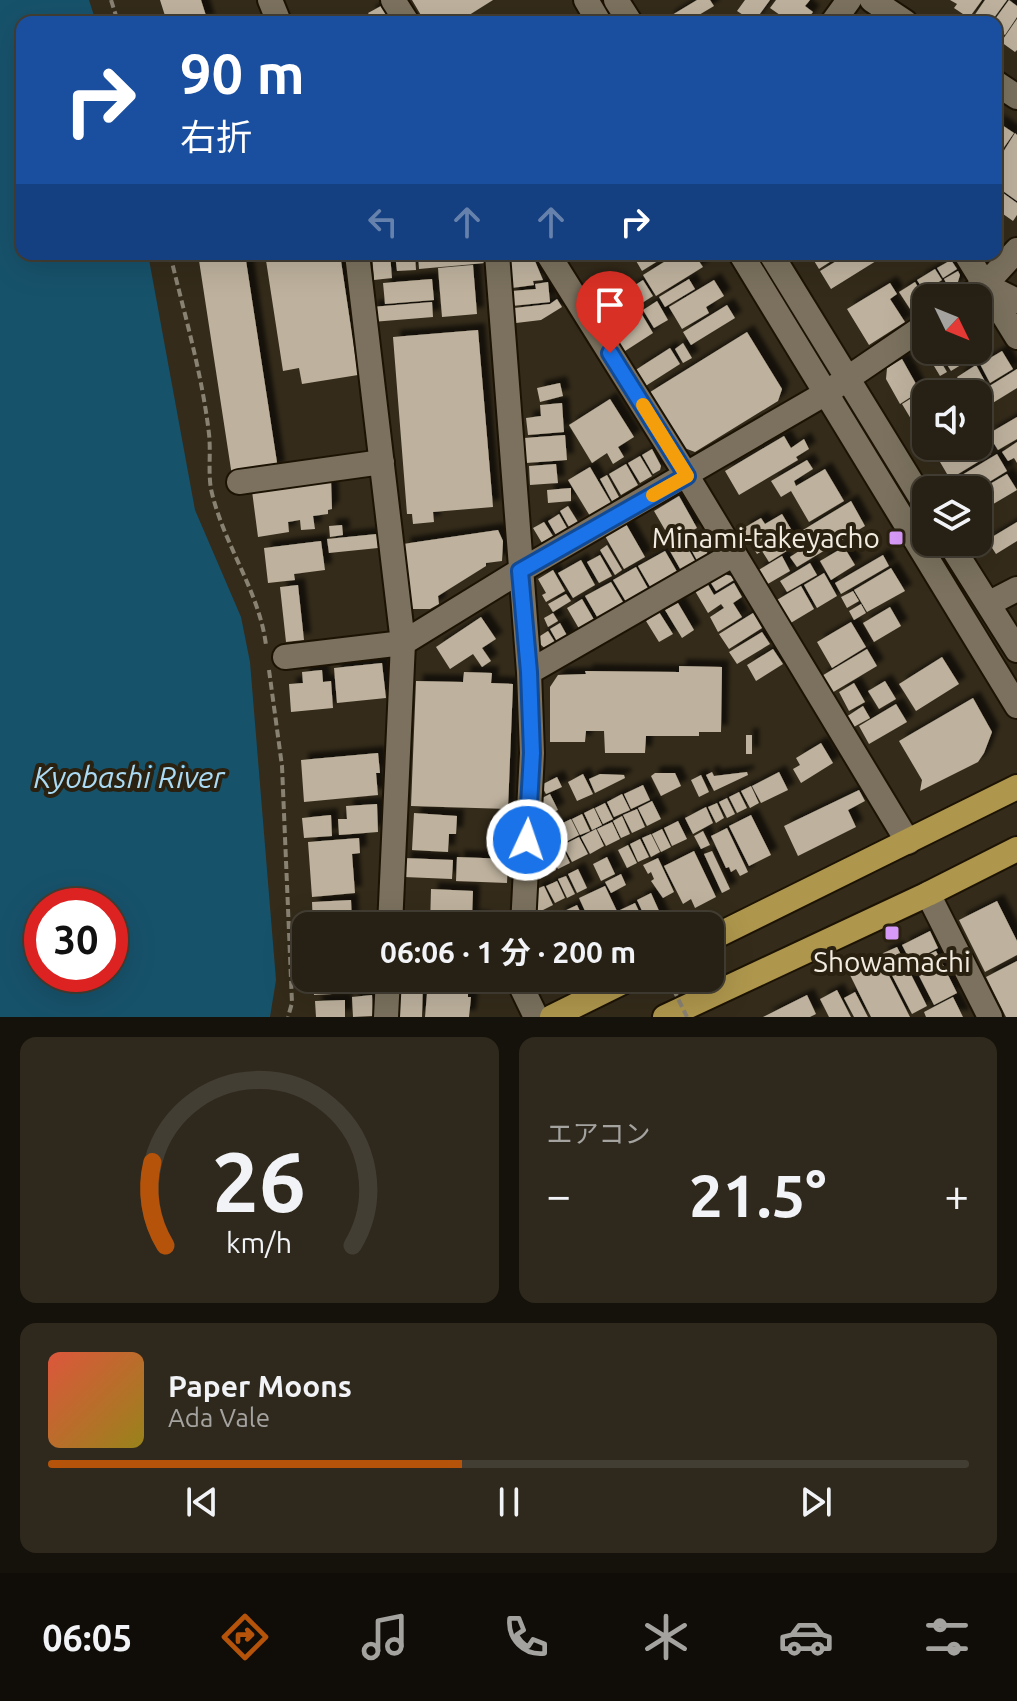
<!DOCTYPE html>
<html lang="ja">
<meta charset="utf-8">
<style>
body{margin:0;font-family:Ubuntu,"Noto Sans JP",sans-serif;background:#2f281d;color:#f1f3f6;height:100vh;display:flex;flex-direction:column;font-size:30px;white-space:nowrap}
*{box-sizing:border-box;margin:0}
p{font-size:26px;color:#a4a3a0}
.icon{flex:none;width:44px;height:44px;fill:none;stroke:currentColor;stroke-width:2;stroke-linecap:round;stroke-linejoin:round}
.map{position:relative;height:1017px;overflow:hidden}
.details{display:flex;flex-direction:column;gap:20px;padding:20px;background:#15120b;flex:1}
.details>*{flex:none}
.hud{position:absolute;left:16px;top:16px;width:986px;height:244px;border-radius:16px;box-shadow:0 8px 32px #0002,0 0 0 2px #433e34;background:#1a4fa0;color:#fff;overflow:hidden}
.needle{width:52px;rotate:133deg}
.buttons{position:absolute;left:912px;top:284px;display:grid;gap:16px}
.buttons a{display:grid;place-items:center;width:80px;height:80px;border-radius:16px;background:#272014;box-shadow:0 8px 32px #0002,0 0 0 2px #433e34;font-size:40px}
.speed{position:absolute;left:24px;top:888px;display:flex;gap:16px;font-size:40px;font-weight:700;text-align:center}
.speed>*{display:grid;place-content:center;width:104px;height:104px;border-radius:50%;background:#272014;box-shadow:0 8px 32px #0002,0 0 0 2px #433e34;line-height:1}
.speed .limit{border:12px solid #d22;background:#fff;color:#111}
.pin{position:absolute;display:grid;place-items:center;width:68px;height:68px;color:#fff;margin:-82px -34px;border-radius:50% 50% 50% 0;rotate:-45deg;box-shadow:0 0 8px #0007}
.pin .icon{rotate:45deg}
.me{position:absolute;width:88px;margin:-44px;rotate:3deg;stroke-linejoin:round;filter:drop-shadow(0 0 6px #0008)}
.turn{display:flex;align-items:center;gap:28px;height:168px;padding:0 32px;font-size:36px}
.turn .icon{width:104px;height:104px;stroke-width:2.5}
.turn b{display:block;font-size:56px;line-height:68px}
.lanes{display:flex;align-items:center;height:76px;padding:0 32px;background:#0003;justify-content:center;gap:40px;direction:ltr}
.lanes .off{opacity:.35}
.big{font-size:60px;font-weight:700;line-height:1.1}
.details .widget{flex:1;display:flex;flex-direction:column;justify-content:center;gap:12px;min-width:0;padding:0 28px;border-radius:16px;background:#2f281d}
.details .dial{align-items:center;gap:0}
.dial svg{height:208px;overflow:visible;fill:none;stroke:#433e34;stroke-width:7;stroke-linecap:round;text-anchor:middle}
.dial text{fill:#f1f3f6;stroke:none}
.song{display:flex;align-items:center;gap:24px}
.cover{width:96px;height:96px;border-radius:12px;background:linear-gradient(135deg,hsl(10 70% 55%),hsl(50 70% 35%))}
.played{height:8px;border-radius:4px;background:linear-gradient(90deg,#b45309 45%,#433e34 45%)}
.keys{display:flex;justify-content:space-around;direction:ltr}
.heat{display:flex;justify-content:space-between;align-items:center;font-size:44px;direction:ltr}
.details .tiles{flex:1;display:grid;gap:20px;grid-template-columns:1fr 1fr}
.widget:last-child{grid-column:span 2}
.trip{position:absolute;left:292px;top:912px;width:432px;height:80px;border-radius:16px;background:#272014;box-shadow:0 8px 32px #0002,0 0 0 2px #433e34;font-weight:700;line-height:80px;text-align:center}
.tab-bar{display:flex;height:128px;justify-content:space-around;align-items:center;background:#100d08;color:#a4a3a0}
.tab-bar .icon{width:56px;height:56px}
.tab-bar .on{color:#b45309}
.tab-bar b{font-size:36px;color:#f1f3f6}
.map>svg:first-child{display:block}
.water{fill:#17526b;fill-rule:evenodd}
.building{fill:#beb29e;filter:url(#shadow)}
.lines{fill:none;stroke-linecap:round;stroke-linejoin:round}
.minor-casing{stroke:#1c1304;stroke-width:28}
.highway-casing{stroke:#1c1304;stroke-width:28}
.path{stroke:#898273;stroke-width:4;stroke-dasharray:8 4;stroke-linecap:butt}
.minor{stroke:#7b715e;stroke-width:24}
.highway{stroke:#ae964c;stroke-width:24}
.path-bridge{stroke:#898273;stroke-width:4;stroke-dasharray:8 4;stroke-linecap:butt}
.route-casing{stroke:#114b97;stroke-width:20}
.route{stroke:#1a73e8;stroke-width:14}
.slow{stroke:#f59e0b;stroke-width:14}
.poi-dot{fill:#d89af8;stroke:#2a2111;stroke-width:3}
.labels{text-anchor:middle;stroke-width:8;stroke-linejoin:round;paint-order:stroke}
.poi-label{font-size:28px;fill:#f2ece1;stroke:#2a2111;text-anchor:end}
.water-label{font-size:30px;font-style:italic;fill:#abdbf4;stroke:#2a2111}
</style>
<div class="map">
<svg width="1017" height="1017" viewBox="0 0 1017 1017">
<defs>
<filter id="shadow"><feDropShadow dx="7" dy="-7" stdDeviation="2" flood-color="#0009"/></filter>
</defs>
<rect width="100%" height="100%" fill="#342b1a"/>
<path class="water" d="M0,0H89L96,22H22V254H148L195,510L241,617L250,662L276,980L270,1017H0ZM42,906H110V974H42Z"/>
<path class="building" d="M160,0H201L208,22H167Z
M412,0H493L458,22H425Z
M697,0H710L714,6L687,22H669L667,18Z
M745,0H770L754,22L737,11Z
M776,0H810L805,6L813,12L805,22H790L770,8Z
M950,0H982L969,18L954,8L957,4Z
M985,0H1007L991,22H983L974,16Z
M1009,0L1017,6V17L1005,35L996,29V22H993Z
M381,6L389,18L383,22H374L368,13Z
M1017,19V50L1015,52L1001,42Z
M996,121L1014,133L998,156L996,155Z
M1015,133L1017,135V201L996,186V169L1003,159L1000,157Z
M996,188L1017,203V215L1013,221L996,209Z
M198,254H245L278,469L232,476Z
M265,254H340L358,375L302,384L299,368L283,371Z
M372,254H390L392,278L374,280Z
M395,254H415L416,270L397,271Z
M418,254H485V263L419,269Z
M508,254H532L543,280L533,281L534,285L512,288Z
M632,254H669L642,271Z
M677,254H694L703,267L656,296L643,275Z
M810,254H842L819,269Z
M848,254H872L876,261L831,289L820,271Z
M951,260L957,269L943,278L937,268Z
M473,265L477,314L442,317L438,268Z
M935,269L942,280L924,291L917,280Z
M958,271L960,275L957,285L950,290L944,279Z
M432,279L434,300L385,304L383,283Z
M689,279L695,289L665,307L659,297Z
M643,280L653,296L639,305L629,289Z
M714,280L724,296L706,307L709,313L682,329L669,307Z
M548,282L550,302L512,306L511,291L536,289L535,284Z
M915,282L922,294L910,302L920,296L926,308L914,315L899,292Z
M942,282L948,290L938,296L933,287Z
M890,283L897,294L890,299L905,322L869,345L847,309Z
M624,289L638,310L607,329L594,308Z
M557,299L562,307L541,320L516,323L514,308L550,304Z
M657,301L668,320L654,328L643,310Z
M432,302L433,317L372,322L371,307Z
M727,305L735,318L691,345L683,332Z
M641,313L653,333L622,353L609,332Z
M478,330L493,507L433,512L434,522L413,524L412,514H407L393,337Z
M747,332L782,389L778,401L695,452L679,446L647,394Z
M683,343L692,358L683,363L675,349Z
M670,348L680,364L644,387L634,371Z
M938,350H970L974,357L951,371Z
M1002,351L1013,369L990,383L980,364Z
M902,359L920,391L900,404L886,379L887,368Z
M941,362L947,372L940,376L934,366Z
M976,365L987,385L967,394L957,377Z
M1017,369V388L991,404L983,390Z
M560,383L563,396L540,402L537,388Z
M915,396L926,414V444L902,404Z
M610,399L634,437L618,447L624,457L613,464L607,453L592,463L569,425Z
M562,403L564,432L528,435L526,418L541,416L540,405Z
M1017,417V439L998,450L988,434Z
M565,435L567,460L526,463L524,438Z
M784,436L791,448L804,439L809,449L796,457L798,460L739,495L725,471Z
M981,438L991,454L950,479L940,462L967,446H978V440Z
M1017,442V463L1014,458L1008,461L1002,452Z
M927,446H963L936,462Z
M652,449L661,466L660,470L653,474L642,455Z
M997,454L1007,471L976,490H957L952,481Z
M640,456L652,476L640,483L628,463Z
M807,460L813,469L794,481L796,486L825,469L844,501L809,522L791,491L781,497L771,481Z
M556,464L558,483L530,485L529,466Z
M626,464L638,485L621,495L609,474Z
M590,467L611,503L590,516L568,480Z
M1007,474L1017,490L978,513V491Z
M607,475L619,497L612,501L600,479Z
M331,480L332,509L328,510V514L313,516L315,529L301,530L300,520L288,522L289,532L258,537L252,491Z
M571,488V501L548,503L547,490Z
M679,496L697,528L672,542L654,511Z
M851,501L865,526L797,567L790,557L811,543L803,530Z
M568,506L578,522L569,527L560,511Z
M559,514L567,528L556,535L548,521Z
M782,514L797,539L790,542L793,547L769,562L762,551L757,554L742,529L761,518L765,524Z
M544,522L553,536L542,543L533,528Z
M1017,522V541L996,554L987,540Z
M626,524L645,557L624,569L605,536Z
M342,525L343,535L330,537L329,526Z
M498,530L503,541L502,561L486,563V566L438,596L439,604L430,609H412L403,544Z
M377,534L378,548L329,553L327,539Z
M698,536L710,558L699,564L687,542Z
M321,541L325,570L294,574L295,580L268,583L264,548Z
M685,543L698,566L683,574L670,551Z
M607,545L622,570L615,575L600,550Z
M844,547L855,565L831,580L820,561Z
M665,551L679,575L652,590L638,566Z
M600,555L612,576L599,583L587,562Z
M883,555L889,566L841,594L835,583Z
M782,556L790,571L766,585L757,571Z
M581,560L595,585L573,598L558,573Z
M810,563L817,575L787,592L780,581Z
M636,567L650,592L628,605L613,580Z
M891,568L905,591L867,612L854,590Z
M553,570L565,591L546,602L542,595L546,593L538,579Z
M720,573L731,576L734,580L716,591L709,580Z
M824,573L837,596L817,608L804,585Z
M611,582L626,607L600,622L585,596Z
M707,583L714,595L734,583L742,597L733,603L742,617L718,632L710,617L724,608L721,604L708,613L695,591Z
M298,585L304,640L286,642L280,587Z
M801,586L814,609L789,624L775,601Z
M853,591L859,601L847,608L841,597Z
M566,594L571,601L553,612L548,604Z
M582,599L596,623L581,632L567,608Z
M678,603L694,630L682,638L665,610Z
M861,604L866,613L854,620L849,611Z
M890,607L901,626L874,642L863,623Z
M659,612L673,634L659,642L646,621Z
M553,613L558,621L548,627L544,618Z
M753,613L762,628L729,649L719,634Z
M481,617L496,639L482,648L491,661L482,667L473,654L450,669L436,647Z
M851,622L866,647L832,668L817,642Z
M560,623L569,639L559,645L550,629Z
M548,631L558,647L549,652L540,644V636Z
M762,632L770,644L737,664L729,652Z
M773,649L783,664L756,681L747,665Z
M867,649L877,666L830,694L820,677Z
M942,657L959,684L916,711L899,684Z
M382,663L386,698L337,703L334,668Z
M679,666L722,667L721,732H699V736H646L645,753H605L604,731H586L585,742H550V687L558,675L586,674L585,671L679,672Z
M322,670L323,682L331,681L333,708L291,712L289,684L303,683L302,672Z
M464,672L492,673L491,683L513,684L508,809L411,806L416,681L463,682Z
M885,681L896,699L879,709L868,691Z
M854,683L865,702L849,711L839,692Z
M973,698L992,732L984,753L978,762L920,791L922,780L899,741Z
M896,704L907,722L869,744L859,726Z
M863,706L870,718L852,728L846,717Z
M746,735H752V754H746Z
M821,743L833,763L801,783L793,769L800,765L796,758Z
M378,753L380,773H376L378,795L304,802L301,760Z
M712,772L714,776L747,772L748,775L714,791L706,775Z
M779,772L788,790L761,803L752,786Z
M655,773H675L681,786L661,796L651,776Z
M583,774L593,794L577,801L568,782Z
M600,774L624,775L625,778L595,793L589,779Z
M701,775L709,792L699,797L691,780Z
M557,777L562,787L546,794L541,785Z
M643,785L650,800L631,809L624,794Z
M751,786L759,803L750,808L741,791Z
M859,790L865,801L848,810L856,827L798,856L784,826Z
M739,792L747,808L737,813L729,797Z
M550,794L558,810L543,817L539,809L540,799Z
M622,794L630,810L614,817L607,802Z
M727,798L735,814L727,818L719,802Z
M652,801L661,819L647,826L638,808Z
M605,803L613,819L603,824L595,808Z
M717,803L724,818L716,823L708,807Z
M377,804L378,832L339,835L338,819H347L346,806Z
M706,807L713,823L693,834L685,818Z
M594,808L602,825L592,830L584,813Z
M637,809L645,827L632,833L623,815Z
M414,813L457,816L456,834H449L448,852L412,850Z
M582,814L590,831L580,835L572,819Z
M331,815L332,836L304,838L302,818Z
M751,815L771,855L749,866L729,826Z
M622,816L630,834L621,838L613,821Z
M571,819L579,835L552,849L544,832Z
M678,821L687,839L672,846L664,828Z
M612,822L620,839L606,846L597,829Z
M727,828L748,872L740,876L736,869L731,872L729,867L726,868L711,836Z
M596,829L604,846L590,854L581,837Z
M662,829L671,847L661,852L652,834Z
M703,831L710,845L701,849L694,836Z
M651,834L660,852L651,857L642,838Z
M579,837L588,854L572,862L563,845Z
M359,838L360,853L352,854L355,893L312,897L308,842Z
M640,839L649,857L638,862L630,844Z
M628,845L637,863L627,868L618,850Z
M562,846L570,863L558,869L549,852Z
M694,851L716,897L695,908L691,899L683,904L664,866Z
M712,851L730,889L722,893L704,854Z
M548,853L556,870L544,876L536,859Z
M457,857L508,859L507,883L456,881Z
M607,857L615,874L601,881L593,864Z
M404,858L453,860L452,879L404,877Z
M658,858L674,892L663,898L651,881L654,879L651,872L648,874L643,865Z
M578,869L587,888L577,893L568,874Z
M621,874L626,885L611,893L605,882Z
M566,876L575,894L567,898L558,879Z
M557,881L565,898L555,903L546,886Z
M544,886L553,905L535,914L534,890Z
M605,886L624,926H592L579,898Z
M431,889L473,891L472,917L484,918V926H430Z
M651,893L664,922L655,926H649L637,900Z
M351,900L352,923L362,922V926H313L312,902Z
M997,901L1017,941V955L985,972L959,920Z
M635,903L646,926H628L620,910Z
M577,905L586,924L564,926L558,914Z
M930,931L938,948L911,962L902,945Z
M897,947L927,1006L912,1014L881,954Z
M936,951L957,993L934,1005L912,962Z
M881,960L910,1017H871L850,975Z
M1017,961V1017H1006L986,977Z
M313,978H366L367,992L314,995Z
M453,978H493V986H490L489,989L452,986Z
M418,981H423L422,1017H394L395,986L417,987Z
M428,982L443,983L442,991L468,993V997H471L469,1017H425Z
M837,990L851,1017H829L820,999Z
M855,992L868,1017H854L844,998Z
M372,995L373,1016L353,1017L352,997Z
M807,995L816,1014L810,1017H763Z
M953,997L963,1017H926L924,1012Z
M345,1000V1017H316L315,1001Z"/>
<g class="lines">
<g class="minor-casing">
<path id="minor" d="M270,0L279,22
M393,0L407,22
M586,0L599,22
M616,0L630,22
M872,0L905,22
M833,22L849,0
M996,83L1017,97
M357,254L403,643L390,926
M497,254L529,672L532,753L523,926
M548,254L687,476L908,842
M741,254L1017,706
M771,254L926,506
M966,254L985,285L1017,301
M986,287L1017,337
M965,298L985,285L1017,250
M239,482L382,462
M949,542L1017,650
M988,604L1017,589
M285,657L403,643L520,571L826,393L926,325
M529,672L734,554
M928,894L990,1017
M520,978V984L536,1017
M386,1017L388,978"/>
</g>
<g class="highway-casing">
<path id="highway" d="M710,939L1017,787
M552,1017L631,978
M665,1017L928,894L1017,849"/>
</g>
<path class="path" d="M111,0L118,22
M170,254C184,313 202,373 209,434C211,452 208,472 211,489C223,544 259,590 266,645
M269,670L282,766L292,1003L288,1017"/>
<use href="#minor" class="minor"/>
<use href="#highway" class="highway"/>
<path class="path-bridge" d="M668,978L687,1017"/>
</g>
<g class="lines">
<g class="route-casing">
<path id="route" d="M527,840L532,753L529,672L520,571L687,476L610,353"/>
</g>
<use href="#route" class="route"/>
<path class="slow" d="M643,405L687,476L653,495"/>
</g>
<g class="poi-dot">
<rect x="888" y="530" width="16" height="16" rx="4"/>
<rect x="884" y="925" width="16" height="16" rx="4"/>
</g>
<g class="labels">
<g class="poi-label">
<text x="880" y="548">Minami-takeyacho</text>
<text x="892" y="972" text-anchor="middle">Showamachi</text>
</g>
<g class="water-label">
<text x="129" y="788">Kyobashi River</text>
</g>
</g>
</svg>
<div class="buttons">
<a><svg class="needle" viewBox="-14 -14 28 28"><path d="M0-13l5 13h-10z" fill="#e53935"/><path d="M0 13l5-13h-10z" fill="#a4a3a0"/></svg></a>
<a><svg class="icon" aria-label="sound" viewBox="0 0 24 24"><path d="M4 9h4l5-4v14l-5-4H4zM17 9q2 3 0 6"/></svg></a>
<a><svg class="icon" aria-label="layers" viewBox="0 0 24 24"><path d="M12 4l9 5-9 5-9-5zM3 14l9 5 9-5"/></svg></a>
</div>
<div class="speed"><div class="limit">30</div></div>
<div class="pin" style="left:610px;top:353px;background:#d93025"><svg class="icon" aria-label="arrive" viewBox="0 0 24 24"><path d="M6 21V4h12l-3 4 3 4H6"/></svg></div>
<svg class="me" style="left:527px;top:840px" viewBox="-20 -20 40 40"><circle r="17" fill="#1a73e8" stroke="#fff" stroke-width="3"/><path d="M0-11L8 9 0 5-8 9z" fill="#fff"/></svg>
<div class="trip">06:06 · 1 分 · 200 m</div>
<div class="hud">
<div class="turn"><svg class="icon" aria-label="right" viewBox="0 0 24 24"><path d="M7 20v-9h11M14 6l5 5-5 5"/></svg><div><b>90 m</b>右折</div></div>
<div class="lanes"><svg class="icon off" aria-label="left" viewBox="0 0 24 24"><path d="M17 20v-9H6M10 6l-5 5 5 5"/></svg><svg class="icon off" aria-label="ahead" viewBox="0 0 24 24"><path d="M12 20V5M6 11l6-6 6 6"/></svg><svg class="icon off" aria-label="ahead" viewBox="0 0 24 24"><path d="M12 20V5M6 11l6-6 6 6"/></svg><svg class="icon" aria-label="right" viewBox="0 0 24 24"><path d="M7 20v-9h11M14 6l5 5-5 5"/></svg></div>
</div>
</div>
<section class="details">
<div class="tiles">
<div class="widget dial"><svg viewBox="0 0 100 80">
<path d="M14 69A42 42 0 1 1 86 69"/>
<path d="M14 69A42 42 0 0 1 9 37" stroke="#b45309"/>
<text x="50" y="56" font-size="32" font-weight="700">26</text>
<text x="50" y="72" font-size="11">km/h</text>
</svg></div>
<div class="widget"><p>エアコン</p>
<div class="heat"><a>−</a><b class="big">21.5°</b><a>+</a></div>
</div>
<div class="widget">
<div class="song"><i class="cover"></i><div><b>Paper Moons</b><p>Ada Vale</p></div></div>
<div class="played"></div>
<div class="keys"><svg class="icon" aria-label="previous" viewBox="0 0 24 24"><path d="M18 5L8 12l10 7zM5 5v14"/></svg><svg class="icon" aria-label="pause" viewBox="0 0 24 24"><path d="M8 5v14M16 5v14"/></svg><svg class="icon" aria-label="next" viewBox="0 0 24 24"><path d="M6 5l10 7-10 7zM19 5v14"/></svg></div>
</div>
</div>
</section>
<nav class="tab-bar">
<b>06:05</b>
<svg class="icon on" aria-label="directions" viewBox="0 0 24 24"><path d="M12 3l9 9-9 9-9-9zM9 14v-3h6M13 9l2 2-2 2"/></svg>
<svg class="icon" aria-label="music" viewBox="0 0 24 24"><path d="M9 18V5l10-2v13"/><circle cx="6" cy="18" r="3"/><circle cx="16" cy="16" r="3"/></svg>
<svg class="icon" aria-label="phone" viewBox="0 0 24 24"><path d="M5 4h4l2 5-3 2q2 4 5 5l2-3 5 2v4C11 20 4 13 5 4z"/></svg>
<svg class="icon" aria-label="climate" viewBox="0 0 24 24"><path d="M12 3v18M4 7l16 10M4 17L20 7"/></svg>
<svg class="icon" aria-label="car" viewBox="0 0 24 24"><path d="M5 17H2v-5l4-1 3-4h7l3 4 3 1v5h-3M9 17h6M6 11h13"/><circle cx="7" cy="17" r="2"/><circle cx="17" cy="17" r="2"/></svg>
<svg class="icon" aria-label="filters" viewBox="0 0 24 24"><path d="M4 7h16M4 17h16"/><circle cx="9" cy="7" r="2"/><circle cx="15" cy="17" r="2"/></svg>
</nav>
